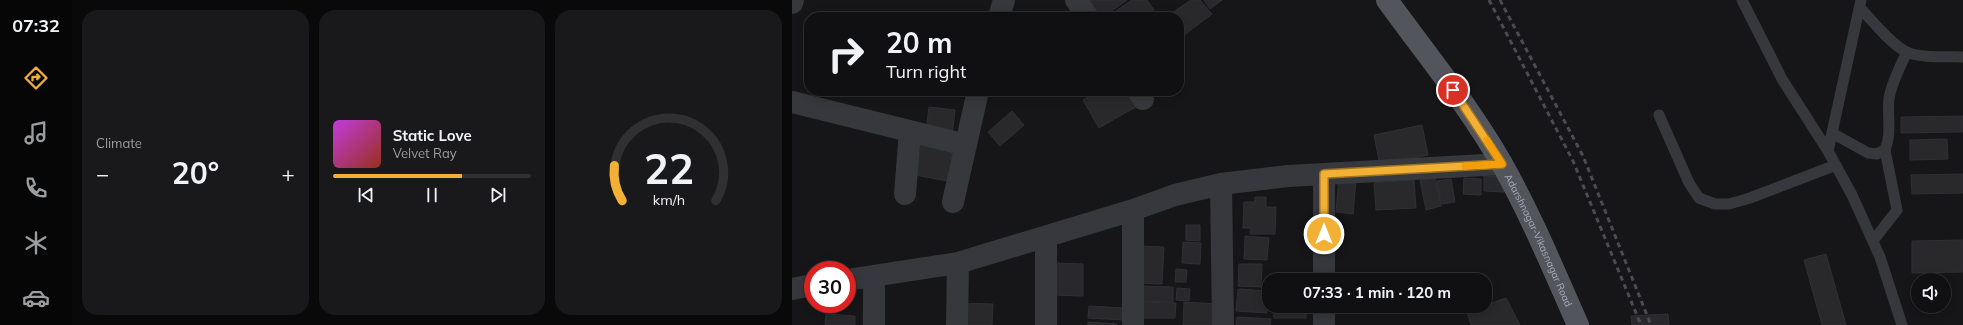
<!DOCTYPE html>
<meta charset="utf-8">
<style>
body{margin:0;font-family:Mulish,sans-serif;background:#19191b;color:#f1f3f6;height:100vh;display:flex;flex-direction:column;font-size:15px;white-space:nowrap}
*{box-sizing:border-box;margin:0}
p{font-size:13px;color:#9c9d9f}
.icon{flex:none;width:22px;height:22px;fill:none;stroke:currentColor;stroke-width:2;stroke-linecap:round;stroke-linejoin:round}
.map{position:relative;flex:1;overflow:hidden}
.sheet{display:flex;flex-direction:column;gap:10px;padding:10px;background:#09090a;width:720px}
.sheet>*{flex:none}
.hud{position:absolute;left:12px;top:12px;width:380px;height:84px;border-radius:16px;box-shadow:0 2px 10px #0003,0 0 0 1px #303032;background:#101012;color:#f1f3f6;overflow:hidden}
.fabs{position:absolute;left:1119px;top:273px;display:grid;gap:8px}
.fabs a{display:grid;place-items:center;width:40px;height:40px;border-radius:50%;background:#101012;box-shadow:0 2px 10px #0003,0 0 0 1px #303032;font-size:20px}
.speed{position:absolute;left:12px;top:261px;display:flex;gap:8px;font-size:20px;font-weight:700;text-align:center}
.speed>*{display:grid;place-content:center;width:52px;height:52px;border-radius:50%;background:#101012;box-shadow:0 2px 10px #0003,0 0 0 1px #303032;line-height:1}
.speed .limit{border:6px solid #d22;background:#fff;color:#111}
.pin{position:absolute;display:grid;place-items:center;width:34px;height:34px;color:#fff;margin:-17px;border:2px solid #fff;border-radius:50%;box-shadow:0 1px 4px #0007}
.me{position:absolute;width:44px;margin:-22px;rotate:0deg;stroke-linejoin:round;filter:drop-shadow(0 0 3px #0008)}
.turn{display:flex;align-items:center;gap:14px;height:84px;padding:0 16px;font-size:18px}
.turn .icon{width:52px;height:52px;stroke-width:2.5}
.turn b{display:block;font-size:28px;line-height:34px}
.big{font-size:30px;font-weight:700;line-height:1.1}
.sheet .widget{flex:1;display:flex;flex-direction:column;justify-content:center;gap:6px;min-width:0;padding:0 14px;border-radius:16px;background:#19191b}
.sheet .dial{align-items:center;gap:0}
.dial svg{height:104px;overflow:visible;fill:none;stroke:#303032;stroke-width:7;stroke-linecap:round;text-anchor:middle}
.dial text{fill:#f1f3f6;stroke:none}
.song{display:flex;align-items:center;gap:12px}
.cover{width:48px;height:48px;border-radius:6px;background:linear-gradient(135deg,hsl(290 70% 55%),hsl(10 70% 35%))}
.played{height:4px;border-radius:2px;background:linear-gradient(90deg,#f2b134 65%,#303032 65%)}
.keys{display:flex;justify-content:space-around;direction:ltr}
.heat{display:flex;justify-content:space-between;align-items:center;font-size:22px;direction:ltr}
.sheet .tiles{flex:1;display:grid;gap:10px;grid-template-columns:repeat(3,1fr)}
.trip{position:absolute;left:470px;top:273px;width:230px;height:40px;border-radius:16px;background:#101012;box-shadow:0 2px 10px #0003,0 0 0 1px #303032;font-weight:700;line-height:40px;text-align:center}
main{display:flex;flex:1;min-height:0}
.tab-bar{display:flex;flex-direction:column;width:72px;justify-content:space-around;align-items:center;background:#060607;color:#9c9d9f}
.tab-bar .icon{width:28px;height:28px}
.tab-bar .active{color:#f2b134}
.tab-bar b{font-size:18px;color:#f1f3f6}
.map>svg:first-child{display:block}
.building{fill:#29292c;stroke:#303034}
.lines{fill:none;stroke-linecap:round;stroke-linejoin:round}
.lane{stroke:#37383d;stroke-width:11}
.street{stroke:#37383d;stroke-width:22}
.primary{stroke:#53555c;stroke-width:22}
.rail{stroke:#4a4c52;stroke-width:3;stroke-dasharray:5 4;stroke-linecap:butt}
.route-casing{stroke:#9d7322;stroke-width:10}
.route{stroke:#f2b134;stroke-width:7}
.slow{stroke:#f59e0b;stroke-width:7}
.labels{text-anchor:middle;stroke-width:4;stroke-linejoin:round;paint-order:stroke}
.street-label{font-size:10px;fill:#a8adb8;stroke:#111113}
</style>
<main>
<nav class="tab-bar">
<b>07:32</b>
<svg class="icon active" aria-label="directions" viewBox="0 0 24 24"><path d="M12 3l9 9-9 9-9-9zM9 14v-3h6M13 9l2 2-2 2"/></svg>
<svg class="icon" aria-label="music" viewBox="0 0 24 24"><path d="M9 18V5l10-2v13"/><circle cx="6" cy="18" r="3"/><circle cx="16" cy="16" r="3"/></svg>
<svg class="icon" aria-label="phone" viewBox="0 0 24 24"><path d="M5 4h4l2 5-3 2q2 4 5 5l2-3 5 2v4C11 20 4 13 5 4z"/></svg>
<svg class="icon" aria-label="climate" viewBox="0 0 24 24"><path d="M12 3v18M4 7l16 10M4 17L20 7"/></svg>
<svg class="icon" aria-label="car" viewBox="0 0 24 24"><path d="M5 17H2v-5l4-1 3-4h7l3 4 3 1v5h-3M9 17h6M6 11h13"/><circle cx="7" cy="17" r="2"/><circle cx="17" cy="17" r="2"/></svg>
</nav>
<section class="sheet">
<div class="tiles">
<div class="widget"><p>Climate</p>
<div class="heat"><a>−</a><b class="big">20°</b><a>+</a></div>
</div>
<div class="widget">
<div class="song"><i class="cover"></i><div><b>Static Love</b><p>Velvet Ray</p></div></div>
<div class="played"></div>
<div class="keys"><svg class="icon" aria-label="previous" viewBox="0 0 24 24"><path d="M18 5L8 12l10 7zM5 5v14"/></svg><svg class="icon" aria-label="pause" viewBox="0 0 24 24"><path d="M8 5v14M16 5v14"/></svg><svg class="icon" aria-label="next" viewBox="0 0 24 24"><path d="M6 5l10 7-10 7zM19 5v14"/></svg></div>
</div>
<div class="widget dial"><svg viewBox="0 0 100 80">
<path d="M14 69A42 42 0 1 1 86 69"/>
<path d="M14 69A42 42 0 0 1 8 42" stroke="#f2b134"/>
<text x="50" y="56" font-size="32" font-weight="700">22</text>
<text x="50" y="72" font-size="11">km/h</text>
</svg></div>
</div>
</section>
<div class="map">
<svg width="1171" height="325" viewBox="0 0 1171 325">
<rect width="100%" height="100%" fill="#161618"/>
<path class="building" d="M296,0H335L311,17H308Z
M340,0H355L362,10L351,17H315Z
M399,0H408L420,14L387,39V17H374Z
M412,0H430L418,9Z
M305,91H338L347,105L307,128L291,100Z
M137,107L163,110L160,136L134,132Z
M220,111L232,125L208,146L196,132Z
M1171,116V132L1109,133V117Z
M630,125L636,155L588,165L582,135Z
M1155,139L1156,159L1118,160V140Z
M125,140L167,148L161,182L118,174Z
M1171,174V193L1120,194L1119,175Z
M692,176L713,177L712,192L692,191Z
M643,177L649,206L634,210L628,180Z
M547,178L564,179L561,214L544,212Z
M672,178L689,179V195L671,194Z
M659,179L663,202L649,204L645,181Z
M622,180L624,208L584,210L582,183Z
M463,197H474V207H484L483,234H458L459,228H451L452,202H463Z
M394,225H408V241L394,240Z
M453,236L477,238L475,260L452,259Z
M1171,240V272L1120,273V241Z
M391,242L409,243L408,264L390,263Z
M348,246L372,247L370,284L346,283Z
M1034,254L1054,325H1030L1012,260Z
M262,263L291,264V296L261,295Z
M447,264H470L469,287L446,286Z
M384,269L395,270L394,282H383Z
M349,286L381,287V302L349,301Z
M385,288L398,289L397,301L384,300Z
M446,289L476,291L475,313L444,311Z
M714,298L728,325H679L675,312Z
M346,302L384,303L383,318H346Z
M392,302L426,304L425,325H391Z
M168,303L201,304L200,325H167Z
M297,306L332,308L331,320L296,318Z
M481,306H514V318H482Z
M34,314L63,316V325H33Z
M876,314L877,325H840L839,316Z
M445,317L479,319L478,325H444Z
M296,322L325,324V325H296Z"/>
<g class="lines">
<path class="lane" d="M950,0L990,79L1036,151L1060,195L1088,257L1110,325
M1068,8C1080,20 1100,46 1115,52C1132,59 1154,56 1171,57
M867,115L897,183L907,198L923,204H937L958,198L1044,165
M1040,133L1076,153L1085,154L1093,150C1100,134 1095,116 1097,98C1100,82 1108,67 1115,52
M1036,151L1069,0
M1081,241L1105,210L1093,150"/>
<path class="street" d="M284,0L296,17
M0,3L1,0
M207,17L212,0
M346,91L351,99
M0,102L174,145
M532,174V280
M429,184L431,325
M113,194L118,131
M161,202L186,91
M341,210V325
M254,237V325
M55,280L166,263L341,210L383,195L429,184L496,176L710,164
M0,289L21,285
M532,306V325
M82,325V276
M165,325L166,263"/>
<path class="primary" id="s1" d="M595,0C634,54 677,106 710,164C739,215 762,271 786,325"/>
<path class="rail" d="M697,0L781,161L849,325
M708,0L791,156L859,325"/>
</g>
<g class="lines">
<g class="route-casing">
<path id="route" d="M532,234V174L710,164L661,90"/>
</g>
<use href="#route" class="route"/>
<path class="slow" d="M673,166L710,164L695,140"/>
</g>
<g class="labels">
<g class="street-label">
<text dy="4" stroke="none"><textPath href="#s1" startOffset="285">Adarshnagar-Vikasnagar Road</textPath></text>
</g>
</g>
</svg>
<div class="fabs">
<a><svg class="icon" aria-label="sound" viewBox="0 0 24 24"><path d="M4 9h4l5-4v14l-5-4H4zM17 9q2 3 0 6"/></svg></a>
</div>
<div class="speed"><div class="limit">30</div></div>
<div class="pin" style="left:661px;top:90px;background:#d93025"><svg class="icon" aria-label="arrive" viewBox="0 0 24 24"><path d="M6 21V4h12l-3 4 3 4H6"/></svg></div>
<svg class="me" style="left:532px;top:234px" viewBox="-20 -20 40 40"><circle r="17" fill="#f2b134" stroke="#fff" stroke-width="3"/><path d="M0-11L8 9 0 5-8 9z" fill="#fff"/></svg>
<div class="trip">07:33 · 1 min · 120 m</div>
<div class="hud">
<div class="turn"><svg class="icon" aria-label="right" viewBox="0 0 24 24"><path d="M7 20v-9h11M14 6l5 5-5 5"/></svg><div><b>20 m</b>Turn right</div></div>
</div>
</div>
</main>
